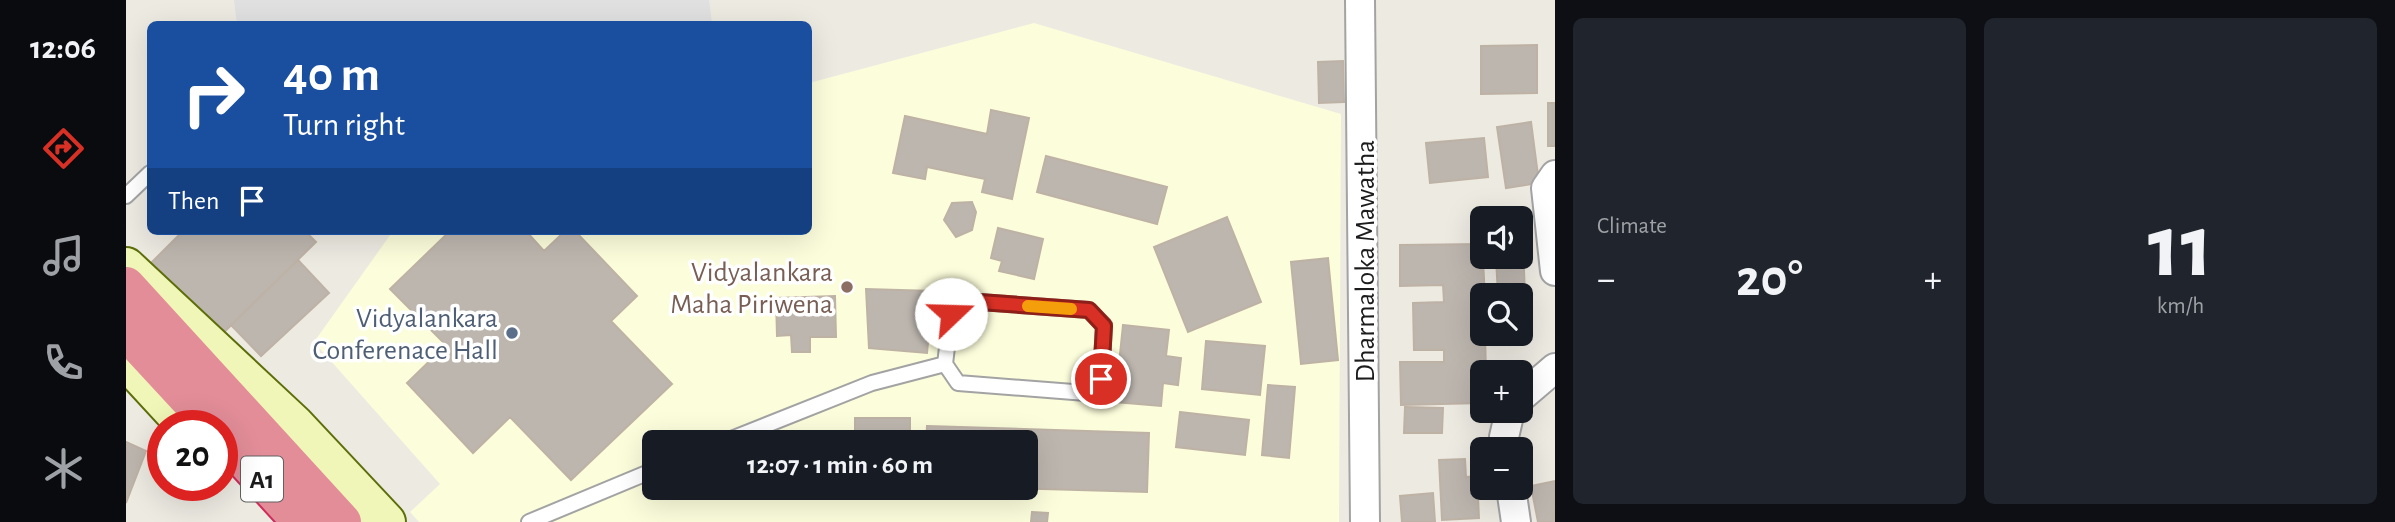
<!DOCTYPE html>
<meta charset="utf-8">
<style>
body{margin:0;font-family:"Alegreya Sans",sans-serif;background:#20242c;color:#f1f3f6;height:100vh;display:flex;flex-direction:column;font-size:26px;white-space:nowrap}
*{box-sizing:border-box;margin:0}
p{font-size:23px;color:#9ea1a6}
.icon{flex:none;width:38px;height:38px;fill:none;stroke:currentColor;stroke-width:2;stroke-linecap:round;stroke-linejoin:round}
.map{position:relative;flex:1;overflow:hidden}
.details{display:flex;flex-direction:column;gap:18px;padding:18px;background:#0d0f14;width:840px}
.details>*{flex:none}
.banner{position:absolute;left:21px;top:21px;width:665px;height:214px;border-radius:10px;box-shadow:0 7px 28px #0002;background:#1a4fa0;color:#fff;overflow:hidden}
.controls{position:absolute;left:1344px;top:206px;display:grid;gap:14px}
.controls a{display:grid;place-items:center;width:63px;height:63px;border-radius:10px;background:#171b24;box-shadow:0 7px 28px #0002;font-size:35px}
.speed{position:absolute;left:21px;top:410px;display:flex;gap:14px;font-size:35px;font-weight:700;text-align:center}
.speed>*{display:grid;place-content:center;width:91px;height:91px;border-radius:50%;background:#171b24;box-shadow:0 7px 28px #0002;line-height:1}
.speed .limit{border:10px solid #d22;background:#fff;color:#111}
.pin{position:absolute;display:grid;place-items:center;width:60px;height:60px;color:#fff;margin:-30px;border:4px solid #fff;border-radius:50%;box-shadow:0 2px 7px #0007}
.me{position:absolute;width:77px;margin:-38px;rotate:69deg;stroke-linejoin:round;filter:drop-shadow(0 0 5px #0008)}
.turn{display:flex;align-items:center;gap:24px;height:147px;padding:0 21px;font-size:32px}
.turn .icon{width:91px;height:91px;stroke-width:2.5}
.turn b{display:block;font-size:49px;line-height:60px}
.then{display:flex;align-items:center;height:66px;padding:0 21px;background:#0003;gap:14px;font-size:26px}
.big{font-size:52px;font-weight:700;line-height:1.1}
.details .card{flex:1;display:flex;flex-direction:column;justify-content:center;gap:10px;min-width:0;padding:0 24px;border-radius:10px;background:#20242c}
.details .dial{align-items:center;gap:0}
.dial b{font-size:91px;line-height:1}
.heat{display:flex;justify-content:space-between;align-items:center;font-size:38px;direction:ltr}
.details .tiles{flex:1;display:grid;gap:18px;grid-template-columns:repeat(2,1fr)}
.trip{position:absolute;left:516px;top:430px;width:396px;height:70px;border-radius:10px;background:#171b24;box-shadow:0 7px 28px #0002;font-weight:700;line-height:70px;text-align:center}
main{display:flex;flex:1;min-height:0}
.tab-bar{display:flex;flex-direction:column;width:126px;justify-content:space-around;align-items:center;background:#090b0e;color:#9ea1a6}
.tab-bar .icon{width:49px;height:49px}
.tab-bar .on{color:#d93025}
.tab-bar b{font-size:32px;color:#f1f3f6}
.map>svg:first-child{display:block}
.education{fill:#fcfddb;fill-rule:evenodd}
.parking{fill:#e0e0e0}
.building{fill:#bdb6af;stroke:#beb2a5;stroke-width:2}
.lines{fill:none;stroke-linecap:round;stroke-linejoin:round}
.lane-casing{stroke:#a3a3a3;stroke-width:18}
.street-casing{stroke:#a3a3a3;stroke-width:32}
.secondary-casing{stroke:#5d6d09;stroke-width:42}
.highway-casing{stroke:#cf2b5b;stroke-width:42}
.lane{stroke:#fff;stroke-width:14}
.street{stroke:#fff;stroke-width:28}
.secondary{stroke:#f0f6b7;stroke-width:38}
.highway{stroke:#e28d98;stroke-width:38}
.route-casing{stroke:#8d1f18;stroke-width:18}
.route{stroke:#d93025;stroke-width:12}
.slow{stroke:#f59e0b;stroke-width:12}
.education-dot{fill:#8d6e63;stroke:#fff;stroke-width:2.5}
.service-dot{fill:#5c6f8a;stroke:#fff;stroke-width:2.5}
.labels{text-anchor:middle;stroke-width:7;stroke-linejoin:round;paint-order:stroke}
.shield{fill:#fff;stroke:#606060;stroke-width:2}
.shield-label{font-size:26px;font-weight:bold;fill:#1c1c1c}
.street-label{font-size:28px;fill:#1c1c1c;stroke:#fff}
.education-label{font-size:28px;fill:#785e54;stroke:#fff;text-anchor:end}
.service-label{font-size:28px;fill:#4e5e75;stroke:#fff;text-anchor:end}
</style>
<main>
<nav class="tab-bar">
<b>12:06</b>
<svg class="icon on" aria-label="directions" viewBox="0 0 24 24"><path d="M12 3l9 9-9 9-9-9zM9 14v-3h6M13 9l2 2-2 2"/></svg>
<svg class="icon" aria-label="music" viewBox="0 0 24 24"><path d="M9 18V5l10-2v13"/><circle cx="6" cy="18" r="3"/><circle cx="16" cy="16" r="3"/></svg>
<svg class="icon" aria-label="phone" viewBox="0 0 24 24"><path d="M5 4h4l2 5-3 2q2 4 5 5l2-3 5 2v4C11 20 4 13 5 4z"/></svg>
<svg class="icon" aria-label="climate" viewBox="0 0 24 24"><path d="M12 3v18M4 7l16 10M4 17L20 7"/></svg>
</nav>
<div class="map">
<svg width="1429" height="522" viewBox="0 0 1429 522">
<rect width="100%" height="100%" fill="#edeae2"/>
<path class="education" d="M908,23L1215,114L1213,522H293L284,512L314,484L188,342L267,231H682L683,83ZM528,443H900V488H528Z"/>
<path class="parking" d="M108,0H583L586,24H111Z"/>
<path class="building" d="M1411,45V93L1355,94V46Z
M1217,61L1218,102L1193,103L1192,62Z
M1422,103H1429V146H1422Z
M865,110L903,118L886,199L856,192L859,179L801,167L799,179L767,173L779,116L861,134Z
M1405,122L1413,183L1380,188L1371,127Z
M1358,138L1362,177L1304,183L1300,143Z
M920,156L1041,187L1031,224L911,192Z
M846,202L850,212L846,230L830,237L818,220L826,203Z
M1101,217L1135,302L1062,332L1028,247Z
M1396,218L1399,296H1372L1370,257H1395V219H1376Z
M872,228L917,239L908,279L873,271L876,261L865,258Z
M57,231H179L190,242L89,341L19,269Z
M324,231H400L418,251L439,231H449L511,296L485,321L546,384L445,480L384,417L347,453L281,383L320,345L264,289Z
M1356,244L1359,296H1356V334H1359L1360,373H1356V403L1275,405L1274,362H1318V350H1288L1287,303L1318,302L1317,285L1274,286V245Z
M1202,258L1212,360L1175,364L1165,262Z
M172,260L203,293L135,356L105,325Z
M740,289L807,291L801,353L743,348Z
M709,296L710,337H684V352H666L665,335L651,336L650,298Z
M997,325L1043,330L1040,356L1055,358L1052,385L1037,383L1035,406L989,402Z
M1080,341L1139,346L1134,395L1076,389Z
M1142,385L1169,387L1163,458L1136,455Z
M1279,407L1317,408L1316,433H1278Z
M1054,412L1123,420L1119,455L1050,447Z
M729,418H784V443H729Z
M801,426L1023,433L1021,492L883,488H900V443H800Z
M0,442L20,451L0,503Z
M1339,459L1340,477L1351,476L1353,518L1316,520L1313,460Z
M1429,481V522H1412L1405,486Z
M1307,493L1309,522H1276L1274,496Z
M906,512L922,513L921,522H905Z"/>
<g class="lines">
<g class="lane-casing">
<path id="lane" d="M0,196L24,173
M840,301L963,310L978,325L975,379L960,393L832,383L819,364L825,314Z
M595,443L746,383L819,364
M403,522L528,470"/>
</g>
<g class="street-casing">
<path id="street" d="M1234,0L1239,522
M1429,175L1420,188L1429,271
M1395,397L1429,368
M1379,450L1378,437L1384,411
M1385,488L1390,522"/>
</g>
<g class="secondary-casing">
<path id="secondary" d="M0,267L169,425L260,522
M0,360L60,425"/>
</g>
<g class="highway-casing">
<path id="highway" d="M0,286L216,522
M0,331L87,425
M96,435L176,522"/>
</g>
<use href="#lane" class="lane"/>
<use href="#street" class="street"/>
<use href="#secondary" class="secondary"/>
<use href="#highway" class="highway"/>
</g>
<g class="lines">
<g class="route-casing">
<path id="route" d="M825,314L840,301L963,310L978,326L975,379"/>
</g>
<use href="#route" class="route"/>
<path class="slow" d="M902,306L945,309"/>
</g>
<circle class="education-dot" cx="721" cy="287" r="7"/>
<circle class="service-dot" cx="386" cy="333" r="7"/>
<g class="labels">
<rect class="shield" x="115" y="456.5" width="42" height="45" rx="5"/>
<g class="shield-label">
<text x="136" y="488">A1</text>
</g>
<g class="street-label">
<text transform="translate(1238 261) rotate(-90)" y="10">Dharmaloka Mawatha</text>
</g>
<g class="education-label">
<text x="707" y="281">Vidyalankara<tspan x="707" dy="32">Maha Piriwena</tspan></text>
</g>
<g class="service-label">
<text x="372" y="327">Vidyalankara<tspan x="372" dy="32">Conferenace Hall</tspan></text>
</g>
</g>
</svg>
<div class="controls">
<a><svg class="icon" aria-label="sound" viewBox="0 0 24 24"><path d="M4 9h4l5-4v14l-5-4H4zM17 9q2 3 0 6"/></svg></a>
<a><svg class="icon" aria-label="search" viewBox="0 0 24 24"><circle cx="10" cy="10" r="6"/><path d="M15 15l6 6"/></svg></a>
<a>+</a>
<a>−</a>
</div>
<div class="speed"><div class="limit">20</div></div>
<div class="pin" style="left:975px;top:379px;background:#d93025"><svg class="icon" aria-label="arrive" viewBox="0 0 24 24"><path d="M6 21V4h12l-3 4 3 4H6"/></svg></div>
<svg class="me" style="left:825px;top:314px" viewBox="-20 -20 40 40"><circle r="19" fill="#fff"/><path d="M0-13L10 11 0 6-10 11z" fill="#d93025"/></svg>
<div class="trip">12:07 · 1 min · 60 m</div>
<div class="banner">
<div class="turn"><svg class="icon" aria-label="right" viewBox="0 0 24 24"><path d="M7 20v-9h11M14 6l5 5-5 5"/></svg><div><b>40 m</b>Turn right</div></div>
<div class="then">Then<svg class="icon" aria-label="arrive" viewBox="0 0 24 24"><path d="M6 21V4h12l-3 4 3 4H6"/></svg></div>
</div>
</div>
<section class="details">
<div class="tiles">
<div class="card"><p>Climate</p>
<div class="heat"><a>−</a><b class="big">20°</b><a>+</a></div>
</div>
<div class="card dial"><b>11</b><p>km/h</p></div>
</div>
</section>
</main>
